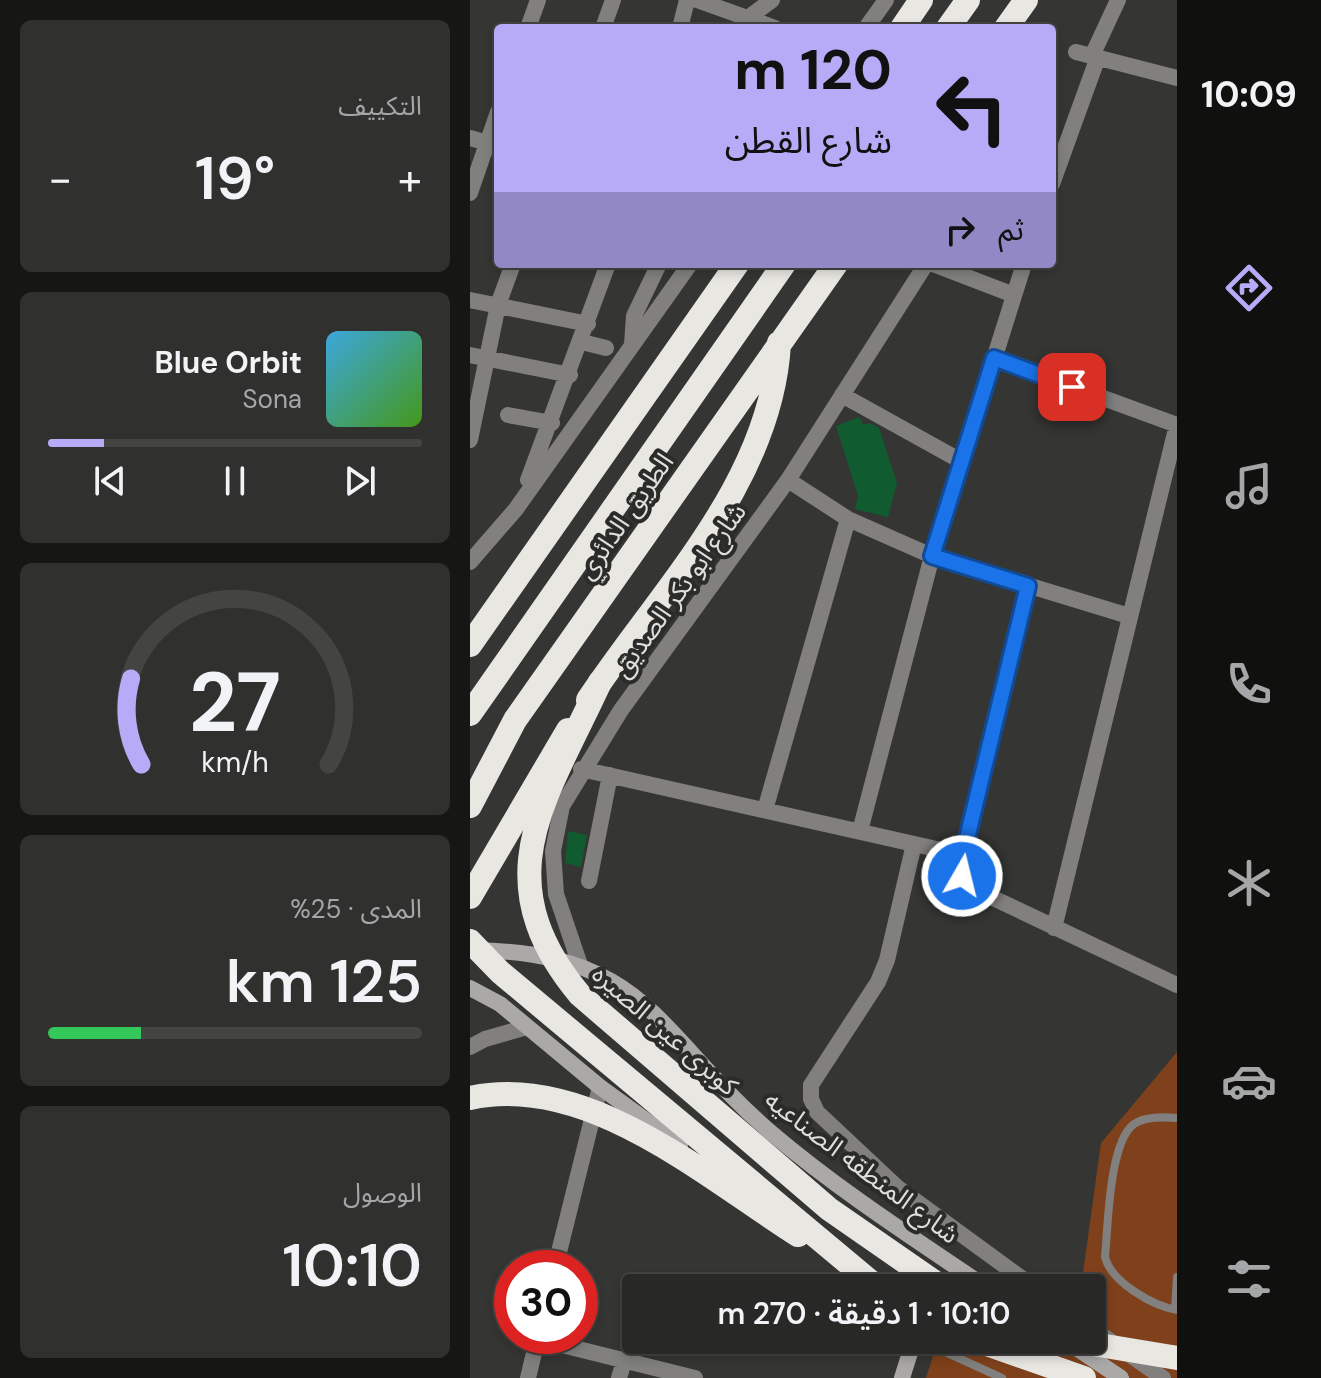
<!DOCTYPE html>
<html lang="ar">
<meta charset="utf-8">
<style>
body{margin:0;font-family:"DM Sans","Noto Sans Arabic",sans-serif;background:#30302e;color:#f1f3f6;direction:rtl;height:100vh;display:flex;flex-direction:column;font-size:30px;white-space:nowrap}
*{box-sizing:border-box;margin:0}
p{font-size:26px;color:#a5a6a7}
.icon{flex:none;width:44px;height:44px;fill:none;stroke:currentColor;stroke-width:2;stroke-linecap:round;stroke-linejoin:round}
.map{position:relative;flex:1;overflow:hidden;direction:ltr}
.sheet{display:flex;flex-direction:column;gap:20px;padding:20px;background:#161615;width:470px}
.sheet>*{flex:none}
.guide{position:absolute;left:24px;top:24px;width:562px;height:244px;border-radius:8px;box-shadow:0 4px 12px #0003,0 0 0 2px #444443;direction:rtl;background:#b7abf8;color:#111;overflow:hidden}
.speed{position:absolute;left:24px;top:1250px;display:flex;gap:16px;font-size:40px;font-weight:700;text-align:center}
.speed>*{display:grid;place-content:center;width:104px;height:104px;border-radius:50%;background:#282826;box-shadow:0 4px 12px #0003,0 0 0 2px #444443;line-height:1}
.speed .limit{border:12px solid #d22;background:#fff;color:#111}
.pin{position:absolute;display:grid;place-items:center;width:68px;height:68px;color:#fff;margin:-34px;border-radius:16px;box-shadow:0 4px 12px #0006}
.me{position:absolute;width:88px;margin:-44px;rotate:8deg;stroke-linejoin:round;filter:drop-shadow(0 0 6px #0008)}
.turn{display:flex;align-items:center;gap:28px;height:168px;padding:0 32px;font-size:36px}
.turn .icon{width:104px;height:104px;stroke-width:2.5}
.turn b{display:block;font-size:56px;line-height:68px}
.then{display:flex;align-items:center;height:76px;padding:0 32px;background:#0003;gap:16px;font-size:30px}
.big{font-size:60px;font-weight:600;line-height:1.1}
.sheet .card{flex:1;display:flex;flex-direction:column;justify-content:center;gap:12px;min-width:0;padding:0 28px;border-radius:12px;background:#30302e}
.sheet .dial{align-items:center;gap:0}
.dial svg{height:208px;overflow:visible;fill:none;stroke:#444443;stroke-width:7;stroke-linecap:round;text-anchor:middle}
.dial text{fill:#f1f3f6;stroke:none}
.song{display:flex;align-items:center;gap:24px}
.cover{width:96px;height:96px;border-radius:12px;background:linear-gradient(135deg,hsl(200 70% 55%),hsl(100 70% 35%))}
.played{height:8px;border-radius:4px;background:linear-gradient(90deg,#b7abf8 15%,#444443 15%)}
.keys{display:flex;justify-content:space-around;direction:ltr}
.heat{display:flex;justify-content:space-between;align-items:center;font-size:44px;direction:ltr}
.charge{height:12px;border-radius:6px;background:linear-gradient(90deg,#34c759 25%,#444443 0)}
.trip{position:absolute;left:152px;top:1274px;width:484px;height:80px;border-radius:8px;background:#282826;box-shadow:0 4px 12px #0003,0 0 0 2px #444443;font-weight:600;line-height:80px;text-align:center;direction:rtl}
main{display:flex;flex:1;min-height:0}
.tab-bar{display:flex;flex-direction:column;width:144px;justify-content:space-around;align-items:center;background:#10100f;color:#a5a6a7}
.tab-bar .icon{width:56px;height:56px}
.tab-bar .current{color:#b7abf8}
.tab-bar b{font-size:36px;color:#f1f3f6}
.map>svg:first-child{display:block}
.green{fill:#7f411b}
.building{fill:#105b2f}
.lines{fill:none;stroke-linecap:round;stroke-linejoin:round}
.lane{stroke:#81807e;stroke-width:8}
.street{stroke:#81807e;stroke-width:16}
.secondary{stroke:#aba9a7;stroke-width:16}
.highway{stroke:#e9e7e2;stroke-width:24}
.highway-bridge{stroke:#e9e7e2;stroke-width:24}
.route-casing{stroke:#114b97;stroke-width:20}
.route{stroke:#1a73e8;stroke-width:14}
.labels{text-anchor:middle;stroke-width:8;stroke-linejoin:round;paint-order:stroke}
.street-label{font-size:26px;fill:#dedfdc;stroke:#2b2c29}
</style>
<main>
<nav class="tab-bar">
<b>10:09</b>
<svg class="icon current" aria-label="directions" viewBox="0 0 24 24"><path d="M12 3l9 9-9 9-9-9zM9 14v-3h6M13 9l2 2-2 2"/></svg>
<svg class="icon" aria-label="music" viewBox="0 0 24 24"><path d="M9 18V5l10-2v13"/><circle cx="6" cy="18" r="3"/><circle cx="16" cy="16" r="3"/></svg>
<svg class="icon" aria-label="phone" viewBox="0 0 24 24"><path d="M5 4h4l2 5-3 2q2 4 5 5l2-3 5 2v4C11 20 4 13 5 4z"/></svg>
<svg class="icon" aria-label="climate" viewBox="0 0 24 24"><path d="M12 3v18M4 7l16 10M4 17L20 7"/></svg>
<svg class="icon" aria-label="car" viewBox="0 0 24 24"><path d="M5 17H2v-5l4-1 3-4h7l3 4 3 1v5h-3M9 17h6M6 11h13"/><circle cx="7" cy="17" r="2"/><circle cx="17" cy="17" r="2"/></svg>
<svg class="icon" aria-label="filters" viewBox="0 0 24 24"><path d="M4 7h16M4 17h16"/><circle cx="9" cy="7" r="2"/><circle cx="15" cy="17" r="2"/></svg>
</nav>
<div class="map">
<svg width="707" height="1378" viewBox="0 0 707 1378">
<rect width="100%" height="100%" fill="#353633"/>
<path class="green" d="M707,1052V1378H456L468,1340H549L571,1354L579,1340H622V1288H608L612,1280L631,1143Z"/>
<path class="building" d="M389,417L393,425L400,423L409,428L427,483L418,517L385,509L388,496L366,426Z
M98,831L117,835L111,867L95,863Z"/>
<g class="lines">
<path class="lane" d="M707,1118C694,1117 675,1116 664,1124C639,1142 638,1227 635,1257C641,1282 683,1306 707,1310
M705,1309L707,1277
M449,1340L532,1378"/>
<path class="street" d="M227,0L305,28
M278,18L302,0
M58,28L68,0
M133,28L143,0
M210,28L217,0
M396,28L416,0
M606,52L707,78
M622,56L648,0
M0,138L28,146
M582,184L628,57
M0,193L28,112
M463,264L544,295
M0,300L118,324
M112,342L136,348
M162,344L164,316L189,264
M0,355L100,375
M524,358L707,425
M372,395L491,461
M38,415L82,423
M0,440L28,305L43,264
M58,480L138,264
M318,480L378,519L462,556L659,616
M0,562L46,509L220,264
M558,586L493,855L492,876L502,888L707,985
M111,769L493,855
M295,810L378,519
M390,831L462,556L554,264
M444,844L417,960L408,982L341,1085V1099L347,1112L428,1188L565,1288
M119,881L140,775
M584,928L707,425
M110,965L86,894L83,851L92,806L151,710L318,480L456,264
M0,1047L15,1039L57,1027
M85,1268L130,1087
M622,1328L693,1378
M68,1339L225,1378
M58,1378L68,1336
M149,1378L154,1361"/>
<path class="secondary" d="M6,950C178,954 186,1033 299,1131C367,1189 443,1238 517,1288
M0,988L30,1004L130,1087L210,1145
M599,1343L651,1378
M432,1378L444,1340"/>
<path class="highway" d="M432,28L451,0
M478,28L498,0
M536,28L556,0
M0,645L267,264
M118,700C191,590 302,481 309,343
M0,714L314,264
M0,806L45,720L366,264
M0,897L98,730
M505,1340L614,1378"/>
<path class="highway-bridge" d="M130,682C77,798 12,878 110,995L359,1209L473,1288
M0,941L30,972L408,1288
M0,1098C117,1072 236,1177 328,1235
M599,1340L707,1358"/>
</g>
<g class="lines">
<g class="route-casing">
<path id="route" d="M492,876L493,855L558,586L462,556L524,358L602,387"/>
</g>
<use href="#route" class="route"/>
</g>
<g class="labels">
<g class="street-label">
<text transform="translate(155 516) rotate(-55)" y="9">الطريق الدائري</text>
<text transform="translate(209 590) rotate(-54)" y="9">شارع ابو بكر الصديق</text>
<text transform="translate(195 1030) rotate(41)" y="9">كوبرى عين الصيره</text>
<text transform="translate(392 1167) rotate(37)" y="9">شارع المنطقه الصناعيه</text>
</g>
</g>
</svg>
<div class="speed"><div class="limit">30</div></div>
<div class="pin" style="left:602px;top:387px;background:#d93025"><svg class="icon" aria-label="arrive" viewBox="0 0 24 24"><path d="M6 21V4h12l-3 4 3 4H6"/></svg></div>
<svg class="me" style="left:492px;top:876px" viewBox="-20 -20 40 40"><circle r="17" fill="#1a73e8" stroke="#fff" stroke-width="3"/><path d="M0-11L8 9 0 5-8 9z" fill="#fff"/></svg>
<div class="trip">10:10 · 1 دقيقة · 270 m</div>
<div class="guide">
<div class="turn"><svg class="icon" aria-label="left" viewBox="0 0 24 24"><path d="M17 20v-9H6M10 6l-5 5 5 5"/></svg><div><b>120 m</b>شارع القطن</div></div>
<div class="then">ثم<svg class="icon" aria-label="right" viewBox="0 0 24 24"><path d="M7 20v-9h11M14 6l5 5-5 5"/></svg></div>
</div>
</div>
<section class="sheet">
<div class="card"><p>التكييف</p>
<div class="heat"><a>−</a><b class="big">19°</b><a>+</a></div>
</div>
<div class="card">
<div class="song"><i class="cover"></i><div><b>Blue Orbit</b><p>Sona</p></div></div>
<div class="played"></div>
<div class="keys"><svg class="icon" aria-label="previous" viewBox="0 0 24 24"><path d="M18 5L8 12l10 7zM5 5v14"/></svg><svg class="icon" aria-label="pause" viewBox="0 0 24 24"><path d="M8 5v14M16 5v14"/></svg><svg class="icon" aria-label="next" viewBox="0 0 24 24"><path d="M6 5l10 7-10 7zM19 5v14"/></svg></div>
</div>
<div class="card dial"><svg viewBox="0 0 100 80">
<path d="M14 69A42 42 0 1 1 86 69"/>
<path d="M14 69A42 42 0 0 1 10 36" stroke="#b7abf8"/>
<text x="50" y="56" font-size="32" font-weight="700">27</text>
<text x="50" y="72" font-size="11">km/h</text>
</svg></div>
<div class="card"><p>المدى · 25%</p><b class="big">125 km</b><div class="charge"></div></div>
<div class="card"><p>الوصول</p><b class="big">10:10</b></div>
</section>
</main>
